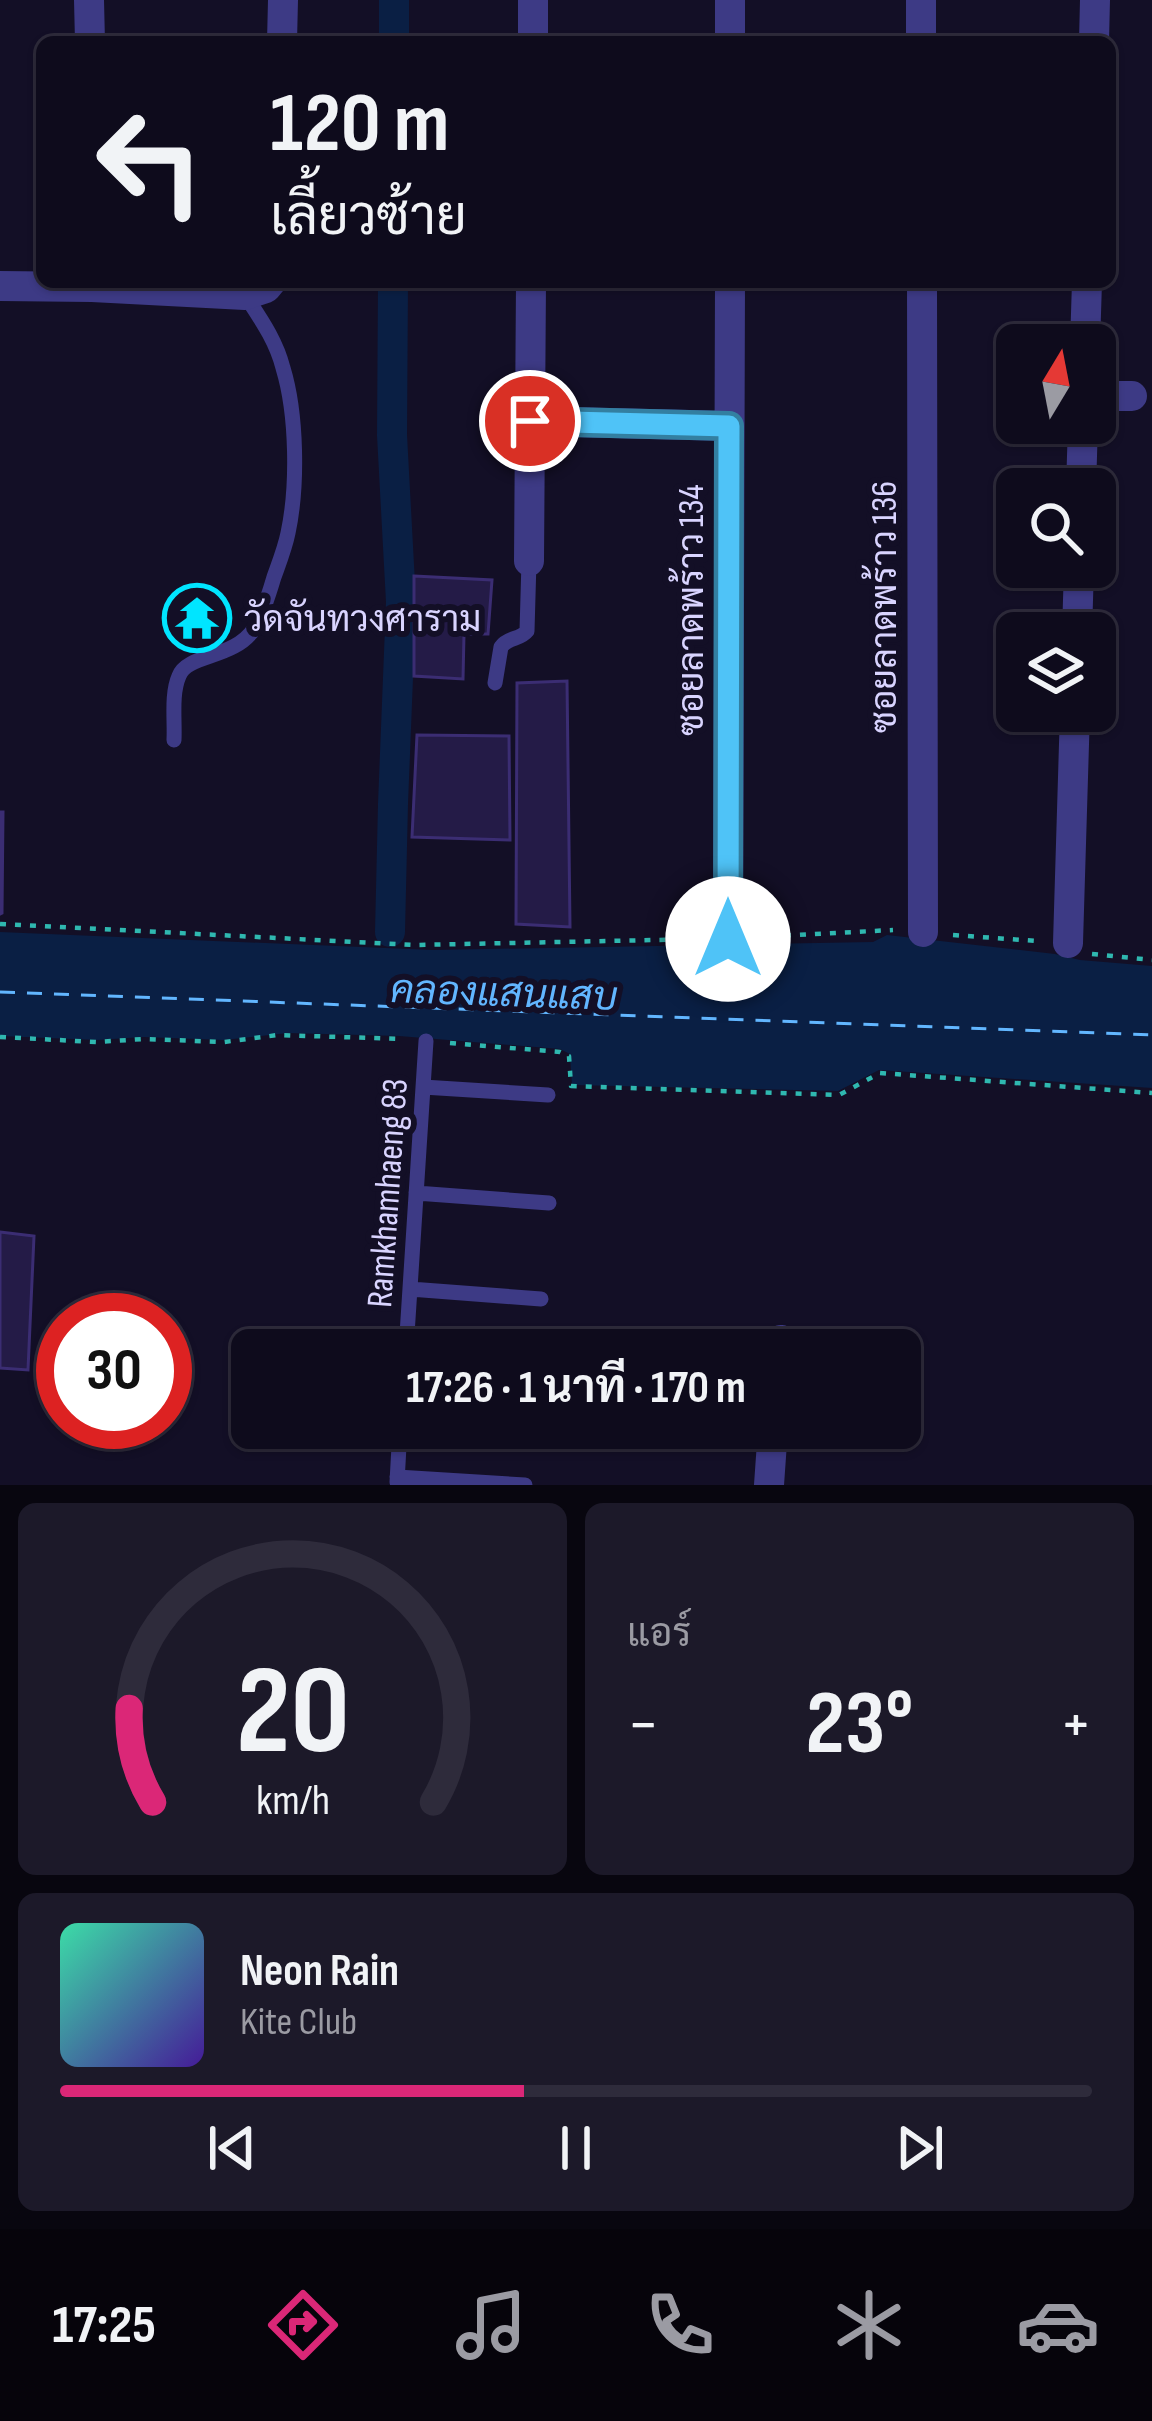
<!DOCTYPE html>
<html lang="th">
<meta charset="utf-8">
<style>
body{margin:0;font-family:"Sofia Sans Condensed",Sarabun,sans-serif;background:#1c1929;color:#f1f3f6;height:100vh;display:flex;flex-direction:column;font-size:45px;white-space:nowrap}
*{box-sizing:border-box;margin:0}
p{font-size:39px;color:#9b9ba3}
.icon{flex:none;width:66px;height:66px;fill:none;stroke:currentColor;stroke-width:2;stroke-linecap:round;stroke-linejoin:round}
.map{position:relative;height:1485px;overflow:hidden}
.sheet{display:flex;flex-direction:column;gap:18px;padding:18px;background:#08060f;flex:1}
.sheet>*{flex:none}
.banner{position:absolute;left:36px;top:36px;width:1080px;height:252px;border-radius:18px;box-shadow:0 3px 9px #0004,0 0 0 3px #2e2b3b;background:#0e0b1c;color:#f1f3f6;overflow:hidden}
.needle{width:78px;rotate:10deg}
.fabs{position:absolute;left:996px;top:324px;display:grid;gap:24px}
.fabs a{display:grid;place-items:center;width:120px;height:120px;border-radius:18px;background:#0e0b1c;box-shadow:0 3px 9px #0004,0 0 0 3px #2e2b3b;font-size:60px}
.speed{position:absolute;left:36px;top:1293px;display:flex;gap:24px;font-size:60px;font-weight:700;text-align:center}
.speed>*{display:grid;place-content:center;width:156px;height:156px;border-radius:50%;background:#0e0b1c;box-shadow:0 3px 9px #0004,0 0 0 3px #2e2b3b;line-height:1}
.speed .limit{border:18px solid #d22;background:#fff;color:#111}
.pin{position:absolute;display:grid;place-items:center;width:102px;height:102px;color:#fff;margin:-51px;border:6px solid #fff;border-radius:50%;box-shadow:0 3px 12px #0007}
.me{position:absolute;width:132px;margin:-66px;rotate:0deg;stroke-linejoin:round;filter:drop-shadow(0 0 9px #0008)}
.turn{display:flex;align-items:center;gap:42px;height:252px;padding:0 36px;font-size:54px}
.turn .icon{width:156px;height:156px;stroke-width:2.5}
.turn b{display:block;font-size:84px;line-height:102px}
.big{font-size:90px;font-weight:700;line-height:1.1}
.sheet .card{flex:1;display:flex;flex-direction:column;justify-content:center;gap:18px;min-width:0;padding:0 42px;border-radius:18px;background:#1c1929}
.sheet .dial{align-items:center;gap:0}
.dial svg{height:312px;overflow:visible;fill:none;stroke:#2e2b3b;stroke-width:7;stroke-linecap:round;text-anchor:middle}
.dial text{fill:#f1f3f6;stroke:none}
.song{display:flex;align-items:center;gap:36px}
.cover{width:144px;height:144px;border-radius:18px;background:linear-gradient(135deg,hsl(160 70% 55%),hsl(260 70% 35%))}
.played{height:12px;border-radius:6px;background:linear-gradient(90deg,#db2777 45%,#2e2b3b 45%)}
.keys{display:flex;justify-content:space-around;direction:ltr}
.heat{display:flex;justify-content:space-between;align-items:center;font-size:66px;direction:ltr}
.sheet .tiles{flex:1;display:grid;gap:18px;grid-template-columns:1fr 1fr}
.card:last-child{grid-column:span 2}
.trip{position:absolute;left:231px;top:1329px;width:690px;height:120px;border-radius:18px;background:#0e0b1c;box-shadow:0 3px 9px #0004,0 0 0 3px #2e2b3b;font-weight:700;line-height:120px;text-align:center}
.menu{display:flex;height:192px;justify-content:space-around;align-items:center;background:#06040b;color:#9b9ba3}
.menu .icon{width:84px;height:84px}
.menu .on{color:#db2777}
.menu b{font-size:54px;color:#f1f3f6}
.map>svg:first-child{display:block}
.water{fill:#0a1f44}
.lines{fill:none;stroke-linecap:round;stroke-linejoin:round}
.canal{stroke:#0a1f44;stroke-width:30}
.ferry{stroke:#62b6ff;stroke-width:3;stroke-dasharray:15 12;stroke-linecap:butt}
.building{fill:#241b47;stroke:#3b2d73;stroke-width:3}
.path{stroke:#2fb8b0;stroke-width:4.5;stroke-dasharray:6 9;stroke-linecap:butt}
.lane{stroke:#3d3a85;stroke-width:15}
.street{stroke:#3d3a85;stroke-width:30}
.route-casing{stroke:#337fa1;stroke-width:30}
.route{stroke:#4fc3f7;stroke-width:21}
.labels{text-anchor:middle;stroke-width:12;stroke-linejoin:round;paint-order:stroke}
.street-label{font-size:36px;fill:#d9d4ff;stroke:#130f26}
.poi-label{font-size:36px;fill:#d9d4ff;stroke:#130f26;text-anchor:start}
.water-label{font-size:39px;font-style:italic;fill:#62b6ff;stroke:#130f26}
</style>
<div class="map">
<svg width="1152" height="1485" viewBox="0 0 1152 1485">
<rect width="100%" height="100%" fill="#130f26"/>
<path class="water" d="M0,932L433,950L873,942L887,935L1055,954L1080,960L1152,966V1088L879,1070L838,1091L572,1085L570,1054L560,1049L399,1036L288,1033L224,1040L143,1037L97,1040L0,1036Z"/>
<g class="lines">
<path class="canal" d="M394,42V0
M390,932L393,804L401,602L392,435L393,282"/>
<path class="ferry" d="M0,992L1152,1035"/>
</g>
<path class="building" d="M414,576L492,580L488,634H464L463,679L414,676Z
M567,681L570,927L516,924L517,683Z
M417,735L509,736L510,840L412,837Z
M0,812H3L2,913L0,914Z
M0,1232L34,1236L28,1370L0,1368Z"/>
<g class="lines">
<path class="path" d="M0,924L416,945L702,939
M953,935L1037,941
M755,937L893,930
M1092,954L1152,960
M0,1037L96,1042L144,1039L224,1042L278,1035L402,1039
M450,1043L560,1052L569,1056L571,1086L839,1095L880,1073L1152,1093"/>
<path class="lane" d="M495,683L501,647C508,637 520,640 527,631L529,561
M174,740C175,721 171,694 179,676C187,654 234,659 254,629C263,614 269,594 274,577C279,563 285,548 288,533C298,486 297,414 283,368C276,340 260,318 245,295
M423,1087L548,1095
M416,1193L549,1203
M410,1289L541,1299
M406,1350L426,1041
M397,1477L525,1485
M397,1482L400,1428"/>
<path class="street" d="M89,0L90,42
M921,0V42
M282,42L283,0
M533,42V0
M730,42V0
M1094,42L1095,0
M922,282L923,932
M0,286L92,287L245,295L266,288L271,282
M1085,345L1087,282
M1095,396H1132
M530,421L729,426
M1081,489L1083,423
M529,561L531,282
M1077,633L1079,567
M728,939L730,282
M1068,943L1075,711
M780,1350L781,1340
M769,1485L773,1428"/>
</g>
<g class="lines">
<g class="route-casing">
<path id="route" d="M530,421L729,426L728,939"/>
</g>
<use href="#route" class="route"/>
</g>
<defs>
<g id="temple-ring" transform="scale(3.45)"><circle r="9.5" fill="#130f26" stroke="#00e5ff" stroke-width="1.5"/><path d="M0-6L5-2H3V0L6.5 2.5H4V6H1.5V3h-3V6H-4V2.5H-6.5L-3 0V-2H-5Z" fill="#00e5ff"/></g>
</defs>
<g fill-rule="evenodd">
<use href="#temple-ring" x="197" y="618"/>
</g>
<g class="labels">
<g class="street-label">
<text transform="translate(883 607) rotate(-90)" y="13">ซอยลาดพร้าว 136</text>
<text transform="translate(690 610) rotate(-90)" y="13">ซอยลาดพร้าว 134</text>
<text transform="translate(386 1193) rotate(-86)" y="13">Ramkhamhaeng 83</text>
</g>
<g class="poi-label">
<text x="244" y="631">วัดจันทวงศาราม</text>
</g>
<g class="water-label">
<text transform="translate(504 992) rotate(2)" y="14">คลองแสนแสบ</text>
</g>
</g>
</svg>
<div class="fabs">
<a><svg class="needle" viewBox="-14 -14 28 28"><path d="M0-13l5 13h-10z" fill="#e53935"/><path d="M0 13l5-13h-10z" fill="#9b9ba3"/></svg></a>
<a><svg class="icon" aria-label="search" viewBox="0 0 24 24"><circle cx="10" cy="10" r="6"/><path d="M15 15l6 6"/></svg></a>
<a><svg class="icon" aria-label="layers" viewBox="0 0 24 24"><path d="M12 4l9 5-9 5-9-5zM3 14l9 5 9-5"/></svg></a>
</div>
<div class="speed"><div class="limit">30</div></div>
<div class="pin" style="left:530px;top:421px;background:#d93025"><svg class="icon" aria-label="arrive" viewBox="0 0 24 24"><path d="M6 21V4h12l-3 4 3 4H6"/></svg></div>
<svg class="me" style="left:728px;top:939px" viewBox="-20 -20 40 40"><circle r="19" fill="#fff"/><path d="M0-13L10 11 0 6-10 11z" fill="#4fc3f7"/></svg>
<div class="trip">17:26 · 1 นาที · 170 m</div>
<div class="banner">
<div class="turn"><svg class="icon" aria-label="left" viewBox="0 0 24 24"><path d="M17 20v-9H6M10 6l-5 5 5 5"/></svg><div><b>120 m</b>เลี้ยวซ้าย</div></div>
</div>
</div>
<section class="sheet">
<div class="tiles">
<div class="card dial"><svg viewBox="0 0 100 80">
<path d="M14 69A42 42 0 1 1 86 69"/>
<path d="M14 69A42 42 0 0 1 8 45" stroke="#db2777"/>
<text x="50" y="56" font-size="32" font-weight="700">20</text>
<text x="50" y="72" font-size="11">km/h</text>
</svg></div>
<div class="card"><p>แอร์</p>
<div class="heat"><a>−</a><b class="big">23°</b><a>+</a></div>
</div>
<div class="card">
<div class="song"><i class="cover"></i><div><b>Neon Rain</b><p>Kite Club</p></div></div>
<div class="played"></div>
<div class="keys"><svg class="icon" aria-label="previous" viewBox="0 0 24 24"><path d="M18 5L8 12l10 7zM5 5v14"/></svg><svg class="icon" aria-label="pause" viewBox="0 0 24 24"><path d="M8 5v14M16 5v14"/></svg><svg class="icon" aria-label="next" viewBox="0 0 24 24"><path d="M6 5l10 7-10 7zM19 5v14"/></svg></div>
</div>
</div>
</section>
<nav class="menu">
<b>17:25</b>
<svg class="icon on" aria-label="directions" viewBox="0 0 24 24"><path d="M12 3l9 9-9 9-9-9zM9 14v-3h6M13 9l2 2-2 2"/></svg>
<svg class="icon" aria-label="music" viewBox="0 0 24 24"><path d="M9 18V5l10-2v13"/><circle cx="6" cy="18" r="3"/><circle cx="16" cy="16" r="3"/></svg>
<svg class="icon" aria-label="phone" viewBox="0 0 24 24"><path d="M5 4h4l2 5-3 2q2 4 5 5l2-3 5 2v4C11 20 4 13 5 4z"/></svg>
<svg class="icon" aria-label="climate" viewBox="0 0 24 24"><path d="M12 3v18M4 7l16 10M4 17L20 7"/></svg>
<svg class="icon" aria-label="car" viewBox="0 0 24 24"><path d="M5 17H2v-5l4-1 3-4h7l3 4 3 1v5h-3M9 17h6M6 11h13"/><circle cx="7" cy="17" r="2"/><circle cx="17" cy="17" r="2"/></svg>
</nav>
